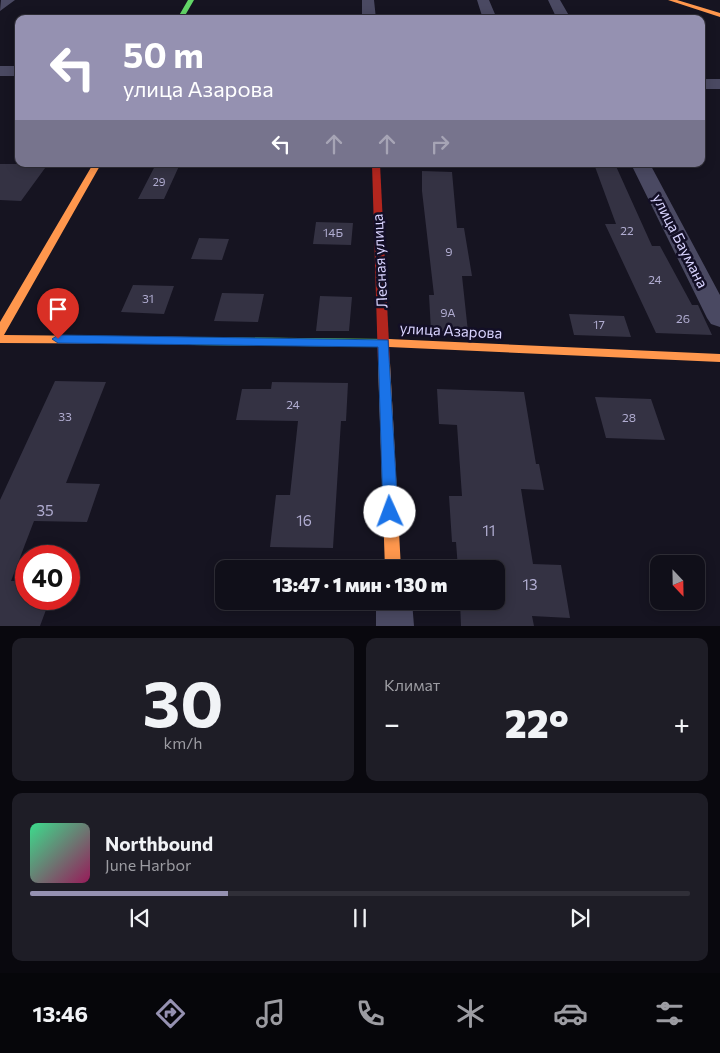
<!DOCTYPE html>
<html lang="ru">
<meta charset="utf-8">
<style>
body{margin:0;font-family:Commissioner,sans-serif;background:#1e1d26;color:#f1f3f6;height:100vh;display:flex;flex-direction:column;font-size:19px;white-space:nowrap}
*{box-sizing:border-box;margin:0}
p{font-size:16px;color:#9c9ca2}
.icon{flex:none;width:28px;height:28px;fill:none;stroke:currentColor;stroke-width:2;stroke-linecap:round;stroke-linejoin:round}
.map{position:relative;height:626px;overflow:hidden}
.side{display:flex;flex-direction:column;gap:12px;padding:12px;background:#09080e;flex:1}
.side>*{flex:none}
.banner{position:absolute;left:15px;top:15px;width:690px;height:152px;border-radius:10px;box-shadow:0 2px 12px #0003,0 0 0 1px #302f38;background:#9591b1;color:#fff;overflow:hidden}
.needle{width:32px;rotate:158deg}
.tools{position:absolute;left:650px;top:555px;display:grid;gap:10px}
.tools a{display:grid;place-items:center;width:55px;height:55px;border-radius:10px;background:#100f19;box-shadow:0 2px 12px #0003,0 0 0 1px #302f38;font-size:25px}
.speed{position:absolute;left:15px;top:545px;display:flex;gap:10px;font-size:25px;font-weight:700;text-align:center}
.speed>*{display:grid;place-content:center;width:65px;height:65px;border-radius:50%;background:#100f19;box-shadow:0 2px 12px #0003,0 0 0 1px #302f38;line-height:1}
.speed .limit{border:8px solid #d22;background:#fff;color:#111}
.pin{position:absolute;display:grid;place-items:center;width:42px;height:42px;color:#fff;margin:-51px -21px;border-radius:50% 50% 50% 0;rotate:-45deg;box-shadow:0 0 5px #0007}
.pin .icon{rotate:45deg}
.me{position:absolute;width:55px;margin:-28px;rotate:358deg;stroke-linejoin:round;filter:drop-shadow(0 0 4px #0008)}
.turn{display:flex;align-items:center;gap:18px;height:105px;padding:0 25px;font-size:22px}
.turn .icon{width:65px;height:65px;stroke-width:2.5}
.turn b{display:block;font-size:35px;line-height:42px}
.lanes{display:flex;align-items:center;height:48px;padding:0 25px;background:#0003;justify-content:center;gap:25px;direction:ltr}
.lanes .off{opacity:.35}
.big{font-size:38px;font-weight:800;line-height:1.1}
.side .widget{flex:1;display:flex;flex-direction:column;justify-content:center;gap:8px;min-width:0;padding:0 18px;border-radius:10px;background:#1e1d26}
.side .dial{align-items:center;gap:0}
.dial b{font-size:65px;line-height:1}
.song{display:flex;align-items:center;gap:15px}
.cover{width:60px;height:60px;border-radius:8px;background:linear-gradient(135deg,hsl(150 70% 55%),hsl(330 70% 35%))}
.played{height:5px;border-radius:2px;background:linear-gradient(90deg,#9591b1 30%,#302f38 30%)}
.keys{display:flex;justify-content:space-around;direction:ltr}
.heat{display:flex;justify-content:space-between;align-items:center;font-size:28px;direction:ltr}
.side .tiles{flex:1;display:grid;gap:12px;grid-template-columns:1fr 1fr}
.widget:last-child{grid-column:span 2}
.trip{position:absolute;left:215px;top:560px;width:290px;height:50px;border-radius:10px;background:#100f19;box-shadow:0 2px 12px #0003,0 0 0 1px #302f38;font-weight:800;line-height:50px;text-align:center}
.dock{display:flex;height:80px;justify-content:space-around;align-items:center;background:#06060a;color:#9c9ca2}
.dock .icon{width:35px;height:35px}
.dock .active{color:#9591b1}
.dock b{font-size:22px;color:#f1f3f6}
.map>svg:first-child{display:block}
.building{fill:#343243}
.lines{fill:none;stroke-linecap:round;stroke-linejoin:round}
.street{fill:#4a4962;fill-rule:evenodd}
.fast{fill:#63d668;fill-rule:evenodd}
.slow{fill:#ff974d;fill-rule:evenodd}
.jam{fill:#b3261e;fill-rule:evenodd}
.route{fill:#1a73e8;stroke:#114b97}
.labels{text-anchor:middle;stroke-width:5;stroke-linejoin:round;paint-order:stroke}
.far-number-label{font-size:11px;fill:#b0acd0}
.number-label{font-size:12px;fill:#b0acd0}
.street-label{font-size:15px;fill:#d9d4ff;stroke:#130f26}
.near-number-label{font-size:15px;fill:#b0acd0}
</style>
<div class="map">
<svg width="720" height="626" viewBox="0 0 720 626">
<rect width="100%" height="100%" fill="#161421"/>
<path class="building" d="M0,164H48L21,201L0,200Z
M156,164H180L164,199H138Z
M594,164H615L652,246H660L692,305H698L712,335L656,333L605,224H616Z
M422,171L452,172L457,228H464L472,276H462L468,332L431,331L429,295H434L422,191Z
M316,222L353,223L351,245L313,244Z
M199,238L229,239L222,260L191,259Z
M133,285L174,286L164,314L121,312Z
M222,293L264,294L258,322L214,321Z
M320,296L352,297L349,331H316Z
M569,314L624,316L631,337L574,335Z
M55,381L106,382L66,483L100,484L87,522L34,521L11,581H26V599H50L40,626H0V500Z
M272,382L348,383L346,421H341L333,548L270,547L276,495H290L298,421L236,420L242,389H271Z
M437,389L524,392L536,464H539L544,490L521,489L533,564L561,565L570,618L532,616L534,626H461L460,601H496V569H458L456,542H452L449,496H462L457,425L439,424Z
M595,397L651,399L665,440L606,438Z"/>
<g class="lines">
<path class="street" d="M15,0L0,11L1,0Z
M362,0H374L376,19H362Z
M477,0H489L497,19H483Z
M548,0H560L571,19H557Z
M0,66H19V76H0Z
M701,79H720V89H701Z
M631,164H650L720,295V327L711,324L707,318Z
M376,601H412L414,626H376Z"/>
<path class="fast" d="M188,0H194L183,19H177Z
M193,337L389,339L393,340L395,343L393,346L389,347L193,345L189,344L187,341L189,338Z"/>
<path class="slow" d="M668,0H677L720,13V17Z
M93,164H101L4,335L193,337L197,338L199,341L197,344L0,343V322Z
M389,339L720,354V362L389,347L385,346L383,343L385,340Z
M384,359L388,360L390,363L401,569H385L378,363L380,360Z"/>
<path class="jam" d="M372,164H380L390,363L388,366H380L378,363Z"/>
</g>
<path class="route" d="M58,335L388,340L398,512L396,517L390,519L385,517L383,512L378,347L58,343L52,339Z"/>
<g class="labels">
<g class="far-number-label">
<text x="159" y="186">29</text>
</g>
<g class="number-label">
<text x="627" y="235">22</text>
<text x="333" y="237">14Б</text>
<text x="449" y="256">9</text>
<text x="655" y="284">24</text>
<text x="148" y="303">31</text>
<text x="448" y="317">9А</text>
<text x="683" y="323">26</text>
<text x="599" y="329">17</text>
<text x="293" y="409">24</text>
<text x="65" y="421">33</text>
<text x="629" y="422">28</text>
</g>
<g class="street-label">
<text transform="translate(680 241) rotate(63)" y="5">улица Баумана</text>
<text transform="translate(380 261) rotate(-93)" y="5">Лесная улица</text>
<text transform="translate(451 331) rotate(3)" y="5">улица Азарова</text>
</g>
<g class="near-number-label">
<text x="45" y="516">35</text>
<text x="304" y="526">16</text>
<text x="489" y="536">11</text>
<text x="530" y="590">13</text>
</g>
</g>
</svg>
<div class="tools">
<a><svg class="needle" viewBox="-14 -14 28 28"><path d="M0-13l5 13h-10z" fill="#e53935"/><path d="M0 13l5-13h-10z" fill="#9c9ca2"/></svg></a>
</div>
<div class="speed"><div class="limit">40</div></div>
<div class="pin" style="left:58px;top:339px;background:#d93025"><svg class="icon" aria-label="arrive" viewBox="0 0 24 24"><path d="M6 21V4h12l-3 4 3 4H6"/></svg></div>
<svg class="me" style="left:390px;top:512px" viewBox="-20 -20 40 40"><circle r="19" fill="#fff"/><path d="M0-13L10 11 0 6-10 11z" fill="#1a73e8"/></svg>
<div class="trip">13:47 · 1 мин · 130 m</div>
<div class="banner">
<div class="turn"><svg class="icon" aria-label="left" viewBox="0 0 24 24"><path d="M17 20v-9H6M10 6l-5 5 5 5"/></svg><div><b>50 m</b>улица Азарова</div></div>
<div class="lanes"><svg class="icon" aria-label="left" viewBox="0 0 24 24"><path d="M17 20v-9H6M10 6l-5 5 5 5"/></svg><svg class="icon off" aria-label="ahead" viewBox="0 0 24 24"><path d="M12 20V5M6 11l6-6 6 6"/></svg><svg class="icon off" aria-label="ahead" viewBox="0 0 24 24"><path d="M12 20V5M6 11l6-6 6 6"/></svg><svg class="icon off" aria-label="right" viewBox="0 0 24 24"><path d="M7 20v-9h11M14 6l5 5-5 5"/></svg></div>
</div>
</div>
<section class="side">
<div class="tiles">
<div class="widget dial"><b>30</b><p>km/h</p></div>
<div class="widget"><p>Климат</p>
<div class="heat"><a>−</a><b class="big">22°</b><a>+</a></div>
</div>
<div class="widget">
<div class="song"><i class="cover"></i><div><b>Northbound</b><p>June Harbor</p></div></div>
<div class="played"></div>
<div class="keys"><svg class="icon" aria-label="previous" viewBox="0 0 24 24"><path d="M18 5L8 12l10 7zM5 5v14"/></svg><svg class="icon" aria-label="pause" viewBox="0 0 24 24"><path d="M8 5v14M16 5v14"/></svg><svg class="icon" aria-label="next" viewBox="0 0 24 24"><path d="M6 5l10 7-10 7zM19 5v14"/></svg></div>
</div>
</div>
</section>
<nav class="dock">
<b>13:46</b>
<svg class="icon active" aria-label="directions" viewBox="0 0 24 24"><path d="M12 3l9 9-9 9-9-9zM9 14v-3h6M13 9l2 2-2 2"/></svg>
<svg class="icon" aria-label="music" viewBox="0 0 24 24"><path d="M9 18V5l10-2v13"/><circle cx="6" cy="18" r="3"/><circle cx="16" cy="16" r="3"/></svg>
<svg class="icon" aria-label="phone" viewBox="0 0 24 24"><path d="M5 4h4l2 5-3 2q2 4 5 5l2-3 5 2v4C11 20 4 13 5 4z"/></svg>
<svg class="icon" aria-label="climate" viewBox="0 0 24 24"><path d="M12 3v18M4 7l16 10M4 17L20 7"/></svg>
<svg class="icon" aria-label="car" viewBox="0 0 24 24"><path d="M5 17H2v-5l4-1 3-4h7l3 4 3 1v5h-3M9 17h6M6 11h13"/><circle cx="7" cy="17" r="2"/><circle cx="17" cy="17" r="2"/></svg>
<svg class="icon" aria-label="filters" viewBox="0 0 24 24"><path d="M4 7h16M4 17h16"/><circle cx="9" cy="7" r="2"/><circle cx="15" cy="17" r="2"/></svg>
</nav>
